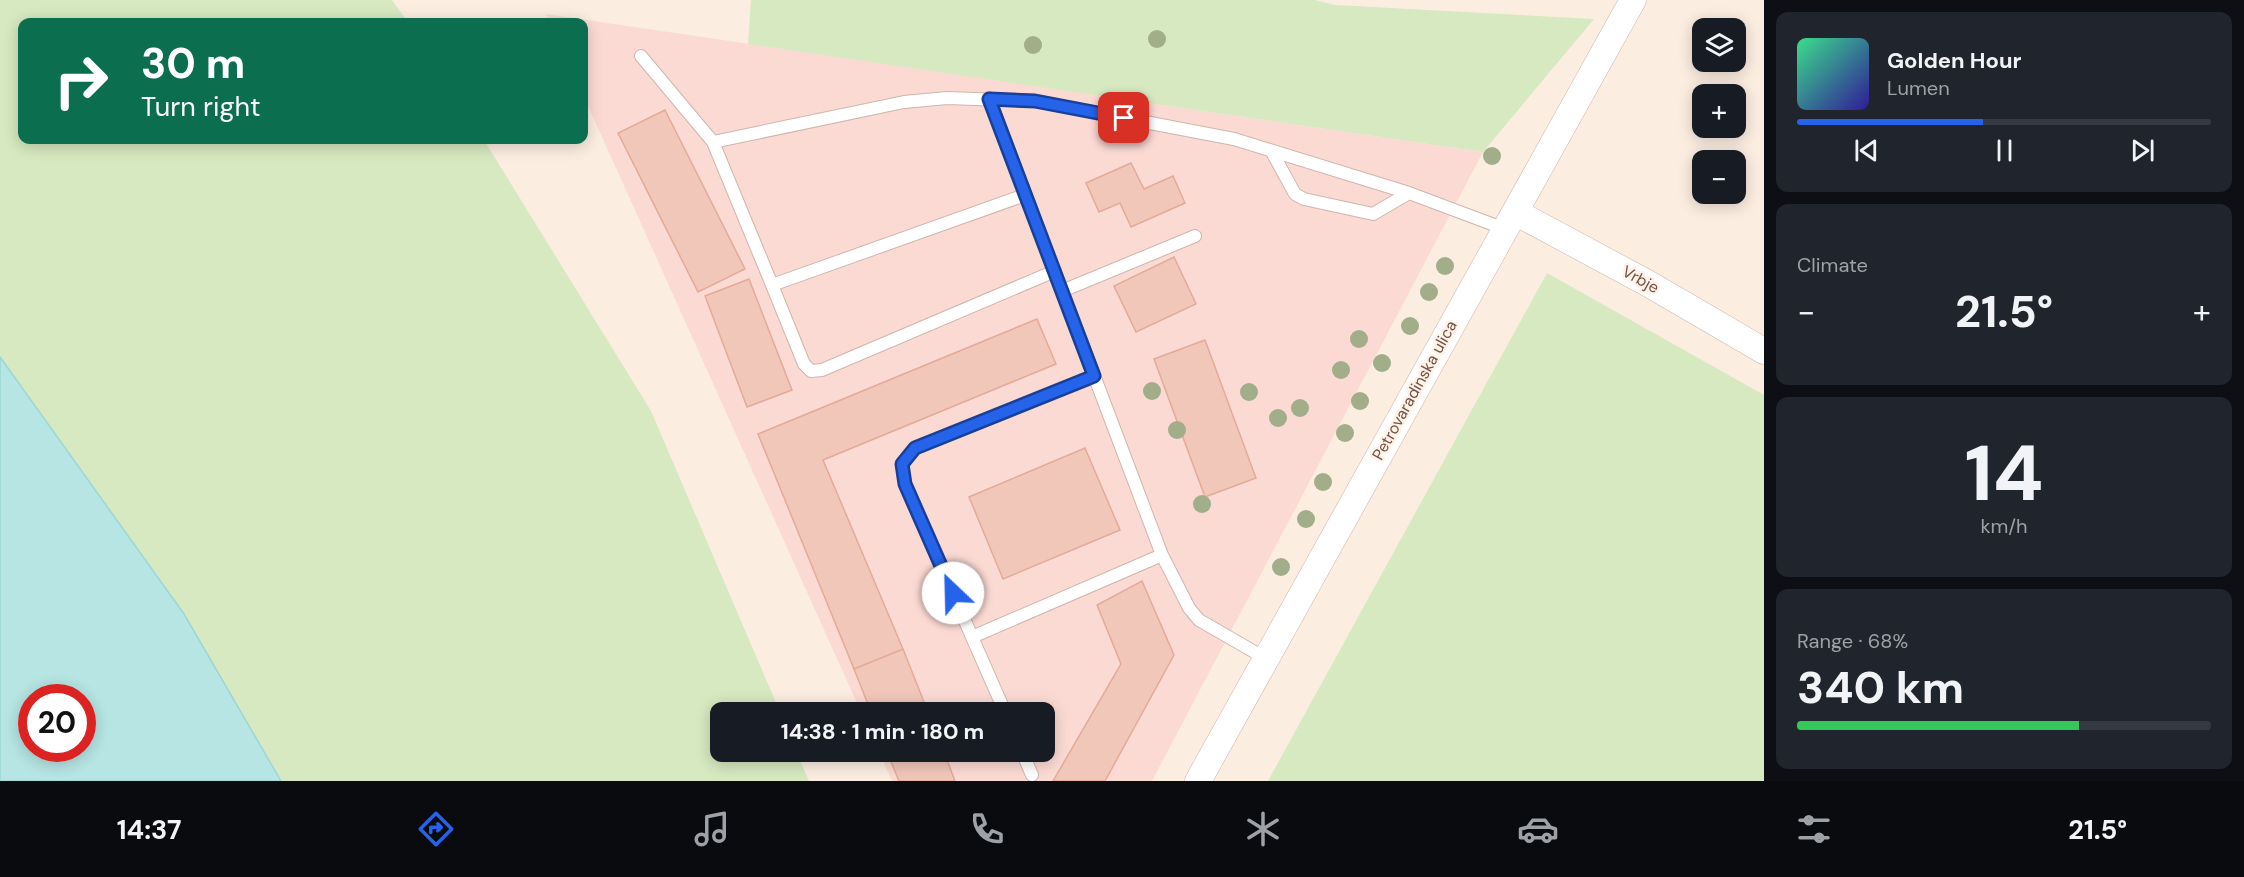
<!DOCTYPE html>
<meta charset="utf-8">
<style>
body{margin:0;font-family:"DM Sans",sans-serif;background:#20242c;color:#f1f3f6;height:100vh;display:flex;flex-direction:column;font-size:22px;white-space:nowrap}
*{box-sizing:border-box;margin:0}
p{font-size:20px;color:#9ea1a6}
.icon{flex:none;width:33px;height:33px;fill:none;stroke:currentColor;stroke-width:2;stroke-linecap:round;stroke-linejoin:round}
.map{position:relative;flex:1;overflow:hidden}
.panel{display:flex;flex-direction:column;gap:12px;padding:12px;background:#0d0f14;width:480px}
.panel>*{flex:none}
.guide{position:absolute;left:18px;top:18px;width:570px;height:126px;border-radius:12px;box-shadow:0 3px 15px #0003;background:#0b6e4f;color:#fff;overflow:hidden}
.buttons{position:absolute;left:1692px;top:18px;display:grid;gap:12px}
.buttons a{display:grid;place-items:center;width:54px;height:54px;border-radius:12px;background:#171b24;box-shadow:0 3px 15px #0003;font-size:30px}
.speed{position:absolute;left:18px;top:684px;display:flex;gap:12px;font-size:30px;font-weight:700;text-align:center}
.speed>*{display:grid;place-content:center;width:78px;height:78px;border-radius:50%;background:#171b24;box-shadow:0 3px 15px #0003;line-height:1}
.speed .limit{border:9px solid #d22;background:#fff;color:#111}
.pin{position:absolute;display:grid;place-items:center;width:51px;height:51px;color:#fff;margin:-26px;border-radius:12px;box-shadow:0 3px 9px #0006}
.me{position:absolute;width:66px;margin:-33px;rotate:336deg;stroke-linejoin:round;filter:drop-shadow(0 0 4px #0008)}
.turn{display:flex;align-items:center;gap:21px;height:126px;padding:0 24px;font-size:27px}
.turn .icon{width:78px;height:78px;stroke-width:2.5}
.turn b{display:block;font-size:42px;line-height:51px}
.big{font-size:45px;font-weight:700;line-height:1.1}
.panel .widget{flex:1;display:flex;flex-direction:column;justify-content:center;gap:9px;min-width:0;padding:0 21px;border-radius:12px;background:#20242c}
.panel .dial{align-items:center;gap:0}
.dial b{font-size:78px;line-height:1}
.song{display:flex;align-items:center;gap:18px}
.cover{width:72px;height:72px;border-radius:9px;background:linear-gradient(135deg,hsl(150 70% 55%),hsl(250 70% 35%))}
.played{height:6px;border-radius:3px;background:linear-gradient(90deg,#2563eb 45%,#363941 45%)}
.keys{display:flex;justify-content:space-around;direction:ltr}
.heat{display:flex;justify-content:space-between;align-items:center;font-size:33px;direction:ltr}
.charge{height:9px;border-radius:4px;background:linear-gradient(90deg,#34c759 68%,#363941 0)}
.trip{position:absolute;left:710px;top:702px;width:345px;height:60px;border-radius:12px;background:#171b24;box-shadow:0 3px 15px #0003;font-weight:700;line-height:60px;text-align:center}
.menu{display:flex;height:96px;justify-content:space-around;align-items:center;background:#090b0e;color:#9ea1a6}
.menu .icon{width:42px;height:42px}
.menu .selected{color:#2563eb}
.menu b{font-size:27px;color:#f1f3f6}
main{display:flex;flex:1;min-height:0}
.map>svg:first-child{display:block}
.commercial{fill:#fcdad4}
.green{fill:#d6e9c0}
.water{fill:#b6e5e4;stroke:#9cd6d6;stroke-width:1.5;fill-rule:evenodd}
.building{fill:#f1c7b9;stroke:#e3aa99;stroke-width:1.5}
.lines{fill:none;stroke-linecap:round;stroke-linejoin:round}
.lane-casing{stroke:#cfb5ab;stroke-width:14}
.street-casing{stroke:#cfb5ab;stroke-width:27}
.lane{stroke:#fff;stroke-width:12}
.street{stroke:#fff;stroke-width:26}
.tree{fill:#a2ad89}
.route-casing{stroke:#184099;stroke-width:15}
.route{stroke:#2563eb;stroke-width:10}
.labels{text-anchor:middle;stroke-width:5;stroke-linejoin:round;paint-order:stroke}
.street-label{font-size:16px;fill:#725148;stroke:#fff2e6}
</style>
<main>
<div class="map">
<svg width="1764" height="781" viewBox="0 0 1764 781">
<rect width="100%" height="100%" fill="#fcede1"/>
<path class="commercial" d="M546,14L1483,152L1152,781H892L879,752H1044V712H861L584,97V22H550Z"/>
<path class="green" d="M0,0H392L408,22H22V140H484L651,411L780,712H720V752H796L809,781H281L184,614L0,357Z
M751,0H1315L1335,5L1594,19L1483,152L748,44Z
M1547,273L1764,395V781H1268Z"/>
<path class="water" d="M0,357L184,614L281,781H0ZM32,698H82V748H32Z"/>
<path class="building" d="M665,110L745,269L698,292L618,133Z
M1131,163L1144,189L1173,176L1185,203L1131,227L1120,203L1099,212L1086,183Z
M1174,257L1196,304L1136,332L1114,286Z
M749,279L792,390L747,407L705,296Z
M1037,319L1056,364L823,460L903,649L854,669L758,434Z
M1205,340L1256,478L1205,497L1154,359Z
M1085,448L1120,530L1003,579L969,497Z
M1142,581L1174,655L1105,781H1053L1121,664L1097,605Z
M903,649L928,712H871L854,669Z
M887,752H944L955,781H899Z"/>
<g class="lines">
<g class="lane-casing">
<path id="lane" d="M641,56L713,142
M989,98L1162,555L1189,608L1199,620L1265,658
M1272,152L1295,194L1304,199L1373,214L1409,193
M1025,195L772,285L713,142L904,102L947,98L1035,101L1234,139L1409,193L1505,229
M772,285L804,364L811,371L822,370L1055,271
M1062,291L1195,236
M1094,377L915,448L902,464L905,484L972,637L1162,555
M972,637L1005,712
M1022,752L1032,775"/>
</g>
<g class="street-casing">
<path id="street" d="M1515,212L1649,284L1764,351
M1198,781L1633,0"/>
</g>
<use href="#lane" class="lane"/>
<use href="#street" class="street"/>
</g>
<g class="tree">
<circle cx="1157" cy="39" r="9"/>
<circle cx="1033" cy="45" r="9"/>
<circle cx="1492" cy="156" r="9"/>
<circle cx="1445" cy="266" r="9"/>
<circle cx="1429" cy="292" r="9"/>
<circle cx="1410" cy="326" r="9"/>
<circle cx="1359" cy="339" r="9"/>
<circle cx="1382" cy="363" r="9"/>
<circle cx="1341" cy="370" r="9"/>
<circle cx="1152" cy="391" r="9"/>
<circle cx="1249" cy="392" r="9"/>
<circle cx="1360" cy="401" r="9"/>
<circle cx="1300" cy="408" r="9"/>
<circle cx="1278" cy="418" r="9"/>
<circle cx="1177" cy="430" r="9"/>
<circle cx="1345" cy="433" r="9"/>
<circle cx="1323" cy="482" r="9"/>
<circle cx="1202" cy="504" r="9"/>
<circle cx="1306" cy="519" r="9"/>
<circle cx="1281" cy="567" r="9"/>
</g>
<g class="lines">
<g class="route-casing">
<path id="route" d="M953,593L905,484L902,464L915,448L1094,376L989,99L1035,101L1124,118"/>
</g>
<use href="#route" class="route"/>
</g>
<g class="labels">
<g class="street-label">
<text transform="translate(1641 279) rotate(29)" y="6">Vrbje</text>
<text transform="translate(1414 390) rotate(-61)" y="6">Petrovaradinska ulica</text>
</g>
</g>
</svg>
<div class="buttons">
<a><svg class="icon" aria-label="layers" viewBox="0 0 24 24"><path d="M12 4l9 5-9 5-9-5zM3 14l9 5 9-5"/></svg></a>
<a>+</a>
<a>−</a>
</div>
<div class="speed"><div class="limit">20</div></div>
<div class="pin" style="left:1124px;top:118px;background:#d93025"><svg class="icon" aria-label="arrive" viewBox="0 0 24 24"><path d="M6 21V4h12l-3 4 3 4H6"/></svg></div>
<svg class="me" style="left:953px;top:593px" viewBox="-20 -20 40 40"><circle r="19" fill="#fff"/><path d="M0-13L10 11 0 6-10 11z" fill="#2563eb"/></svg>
<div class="trip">14:38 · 1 min · 180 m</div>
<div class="guide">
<div class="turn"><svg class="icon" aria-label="right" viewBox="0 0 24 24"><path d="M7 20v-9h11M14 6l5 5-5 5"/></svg><div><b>30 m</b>Turn right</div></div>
</div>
</div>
<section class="panel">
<div class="widget">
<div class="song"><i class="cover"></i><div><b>Golden Hour</b><p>Lumen</p></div></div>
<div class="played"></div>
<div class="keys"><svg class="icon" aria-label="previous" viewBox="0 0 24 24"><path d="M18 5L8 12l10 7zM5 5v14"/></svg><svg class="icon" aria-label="pause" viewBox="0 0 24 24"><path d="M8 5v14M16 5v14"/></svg><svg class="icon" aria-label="next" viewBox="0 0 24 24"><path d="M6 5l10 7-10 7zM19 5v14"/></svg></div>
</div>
<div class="widget"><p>Climate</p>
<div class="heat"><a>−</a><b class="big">21.5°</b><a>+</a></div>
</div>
<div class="widget dial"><b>14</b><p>km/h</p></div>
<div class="widget"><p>Range · 68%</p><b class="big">340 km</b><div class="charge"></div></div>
</section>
</main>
<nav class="menu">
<b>14:37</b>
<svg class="icon selected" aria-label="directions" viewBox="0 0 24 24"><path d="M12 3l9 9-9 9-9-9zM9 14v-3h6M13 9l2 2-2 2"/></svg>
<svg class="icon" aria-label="music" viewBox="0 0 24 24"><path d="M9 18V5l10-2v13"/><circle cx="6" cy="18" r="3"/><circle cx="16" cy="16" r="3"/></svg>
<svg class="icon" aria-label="phone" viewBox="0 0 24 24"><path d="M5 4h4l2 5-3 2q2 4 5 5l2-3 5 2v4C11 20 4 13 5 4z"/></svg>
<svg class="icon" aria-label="climate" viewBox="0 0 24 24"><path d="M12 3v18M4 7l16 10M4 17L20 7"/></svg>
<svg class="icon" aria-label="car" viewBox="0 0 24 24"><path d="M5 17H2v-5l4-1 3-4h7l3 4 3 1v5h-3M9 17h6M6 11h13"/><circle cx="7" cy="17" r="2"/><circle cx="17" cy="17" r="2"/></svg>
<svg class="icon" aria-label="filters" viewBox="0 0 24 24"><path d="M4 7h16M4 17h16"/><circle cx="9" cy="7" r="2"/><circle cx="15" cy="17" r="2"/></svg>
<b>21.5°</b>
</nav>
